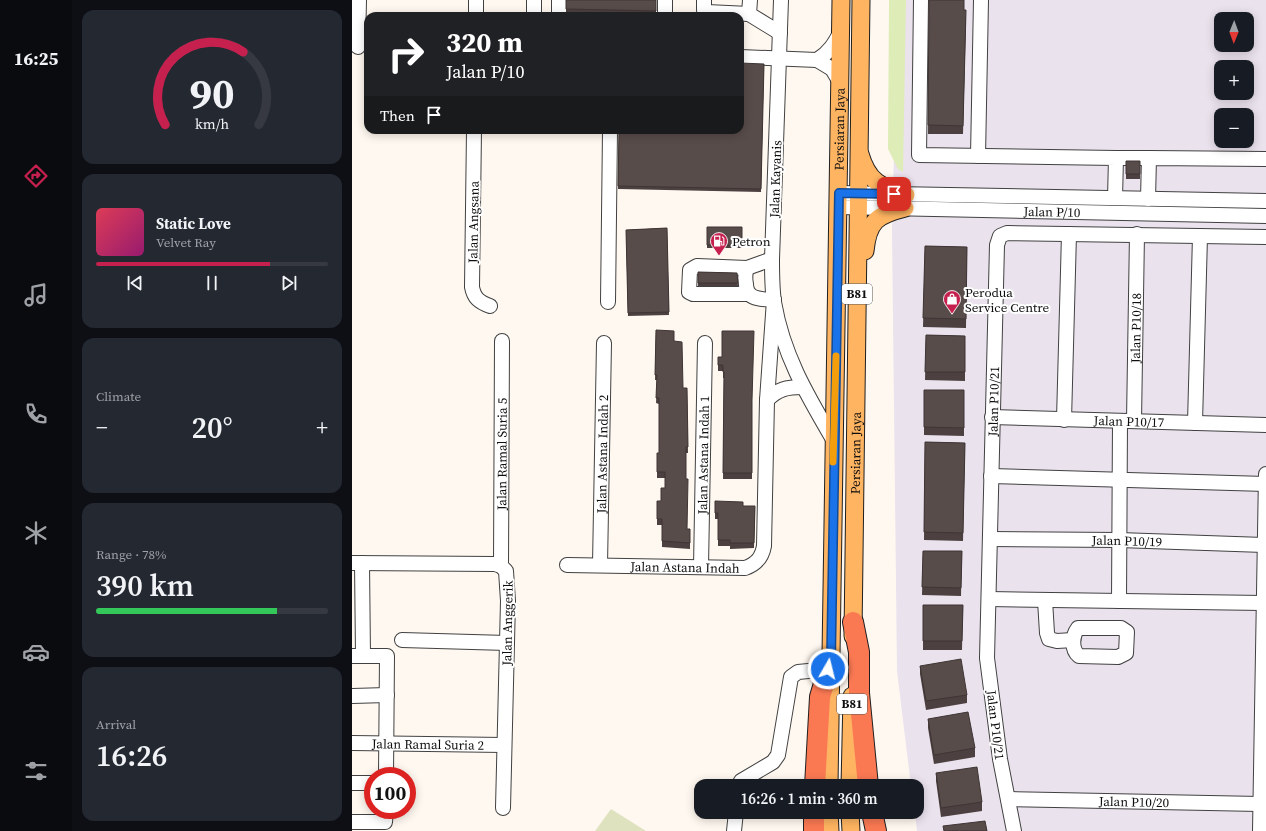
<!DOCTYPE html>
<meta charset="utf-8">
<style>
body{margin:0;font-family:"Source Serif 4",serif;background:#242831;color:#f1f3f6;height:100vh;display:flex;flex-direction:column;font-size:15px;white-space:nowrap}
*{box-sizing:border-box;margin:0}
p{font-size:13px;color:#9ea1a6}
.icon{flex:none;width:22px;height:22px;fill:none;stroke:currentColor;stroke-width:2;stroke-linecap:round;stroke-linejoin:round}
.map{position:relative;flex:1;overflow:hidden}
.details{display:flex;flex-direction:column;gap:10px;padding:10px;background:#0d0f14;width:280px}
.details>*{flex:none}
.banner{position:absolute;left:12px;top:12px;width:380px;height:122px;border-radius:12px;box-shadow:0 2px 10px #0003;background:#202124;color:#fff;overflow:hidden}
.needle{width:26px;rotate:181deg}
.controls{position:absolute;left:862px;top:12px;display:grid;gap:8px}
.controls a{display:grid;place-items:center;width:40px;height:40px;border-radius:8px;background:#171b24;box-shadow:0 2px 10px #0003;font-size:20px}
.speed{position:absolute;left:12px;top:767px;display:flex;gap:8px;font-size:20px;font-weight:700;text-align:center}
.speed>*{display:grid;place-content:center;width:52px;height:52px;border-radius:50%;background:#171b24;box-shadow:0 2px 10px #0003;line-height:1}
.speed .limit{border:6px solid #d22;background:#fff;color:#111}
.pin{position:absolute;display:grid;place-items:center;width:34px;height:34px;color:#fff;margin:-17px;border-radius:8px;box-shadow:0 2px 6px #0006}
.me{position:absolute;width:44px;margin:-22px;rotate:8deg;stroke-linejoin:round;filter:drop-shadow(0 0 3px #0008)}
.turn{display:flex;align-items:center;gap:14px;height:84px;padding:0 16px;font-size:18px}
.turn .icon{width:52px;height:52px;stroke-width:2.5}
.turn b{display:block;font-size:28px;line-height:34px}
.then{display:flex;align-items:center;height:38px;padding:0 16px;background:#0003;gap:8px;font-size:15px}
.big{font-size:30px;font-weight:600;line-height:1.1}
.details .widget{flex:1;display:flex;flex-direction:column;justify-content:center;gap:6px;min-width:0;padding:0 14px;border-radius:12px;background:#242831}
.details .dial{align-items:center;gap:0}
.dial svg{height:104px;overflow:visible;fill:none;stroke:#363941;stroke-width:7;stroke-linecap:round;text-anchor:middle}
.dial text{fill:#f1f3f6;stroke:none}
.song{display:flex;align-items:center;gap:12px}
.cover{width:48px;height:48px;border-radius:6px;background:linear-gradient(135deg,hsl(350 70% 55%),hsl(320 70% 35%))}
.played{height:4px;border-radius:2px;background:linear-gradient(90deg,#c5204e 75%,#363941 75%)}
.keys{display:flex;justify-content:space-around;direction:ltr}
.heat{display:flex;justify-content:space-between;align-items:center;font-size:22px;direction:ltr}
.charge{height:6px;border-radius:3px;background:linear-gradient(90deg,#34c759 78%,#363941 0)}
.trip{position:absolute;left:342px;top:779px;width:230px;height:40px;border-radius:12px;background:#171b24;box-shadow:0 2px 10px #0003;font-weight:600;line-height:40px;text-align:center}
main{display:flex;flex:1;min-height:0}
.menu{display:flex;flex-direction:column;width:72px;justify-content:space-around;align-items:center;background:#090b0e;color:#9ea1a6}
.menu .icon{width:28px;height:28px}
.menu .selected{color:#c5204e}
.menu b{font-size:18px;color:#f1f3f6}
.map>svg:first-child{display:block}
.industrial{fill:#eae2ed;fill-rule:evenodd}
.green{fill:#deecb7}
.cemetery{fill:#dfe2bf}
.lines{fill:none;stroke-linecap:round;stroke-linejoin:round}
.minor-casing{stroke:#414141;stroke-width:16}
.major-casing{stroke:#1f1f1f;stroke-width:19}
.highway-casing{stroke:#1f1f1f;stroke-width:22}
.minor{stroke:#fff;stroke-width:14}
.major{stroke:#feb461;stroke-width:17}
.highway{stroke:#fa7953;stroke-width:20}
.wall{fill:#4c4140}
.building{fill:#584c4a;stroke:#3e3534}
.route-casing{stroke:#114b97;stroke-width:10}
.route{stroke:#1a73e8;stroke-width:7}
.slow{stroke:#f59e0b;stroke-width:7}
.labels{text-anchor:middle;stroke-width:4;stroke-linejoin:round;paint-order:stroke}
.shield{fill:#fff;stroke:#565656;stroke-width:1}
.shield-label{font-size:12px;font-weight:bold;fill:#0e0e0e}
.street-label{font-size:13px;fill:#0e0e0e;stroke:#fff}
.poi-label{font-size:13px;fill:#0e0e0e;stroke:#fff;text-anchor:start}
</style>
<main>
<nav class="menu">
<b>16:25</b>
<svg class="icon selected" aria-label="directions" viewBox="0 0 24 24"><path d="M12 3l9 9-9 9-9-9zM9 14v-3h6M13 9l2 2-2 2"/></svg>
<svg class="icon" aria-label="music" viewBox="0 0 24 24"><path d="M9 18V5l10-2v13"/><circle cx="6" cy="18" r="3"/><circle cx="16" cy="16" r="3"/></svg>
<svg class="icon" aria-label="phone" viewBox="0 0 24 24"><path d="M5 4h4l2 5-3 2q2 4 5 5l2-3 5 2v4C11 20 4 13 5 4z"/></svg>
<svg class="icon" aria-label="climate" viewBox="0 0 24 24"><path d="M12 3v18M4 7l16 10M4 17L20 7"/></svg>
<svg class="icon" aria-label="car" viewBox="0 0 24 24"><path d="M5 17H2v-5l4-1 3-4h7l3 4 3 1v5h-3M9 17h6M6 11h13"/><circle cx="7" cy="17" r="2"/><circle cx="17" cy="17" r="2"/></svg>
<svg class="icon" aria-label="filters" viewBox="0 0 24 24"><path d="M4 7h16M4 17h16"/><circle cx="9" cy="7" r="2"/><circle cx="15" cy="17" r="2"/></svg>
</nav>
<section class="details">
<div class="widget dial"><svg viewBox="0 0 100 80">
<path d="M14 69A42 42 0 1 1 86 69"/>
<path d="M14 69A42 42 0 0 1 74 13" stroke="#c5204e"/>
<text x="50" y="56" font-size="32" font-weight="700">90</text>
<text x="50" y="72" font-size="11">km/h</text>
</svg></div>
<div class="widget">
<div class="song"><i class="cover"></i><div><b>Static Love</b><p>Velvet Ray</p></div></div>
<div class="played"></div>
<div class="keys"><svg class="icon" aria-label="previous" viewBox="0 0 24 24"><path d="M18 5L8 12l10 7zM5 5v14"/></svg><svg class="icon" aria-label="pause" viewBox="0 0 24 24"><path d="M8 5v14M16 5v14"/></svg><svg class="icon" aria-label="next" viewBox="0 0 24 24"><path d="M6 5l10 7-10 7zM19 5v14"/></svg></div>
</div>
<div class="widget"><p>Climate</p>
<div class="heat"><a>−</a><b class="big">20°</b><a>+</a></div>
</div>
<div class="widget"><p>Range · 78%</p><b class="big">390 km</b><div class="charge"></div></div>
<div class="widget"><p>Arrival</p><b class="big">16:26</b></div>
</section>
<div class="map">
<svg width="914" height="831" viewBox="0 0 914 831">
<rect width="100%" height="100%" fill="#fff8f0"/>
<path class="industrial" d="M546,0H914V831H565L563,812H565V786H559L545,671L540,230ZM869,19H895V45H869ZM869,67H895V93H869ZM869,115H895V141H869Z"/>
<path class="green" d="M537,0H554L551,172L546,169L536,149Z"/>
<path class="cemetery" d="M259,809L294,831H243Z"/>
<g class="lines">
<g class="minor-casing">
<g id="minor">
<path d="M207,0V16"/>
<path d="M352,0V10L355,12L397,14"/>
<path d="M398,0L397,14L428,33"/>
<path d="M429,0L420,259C420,273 420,288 422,302C431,355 455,395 482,441"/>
<path d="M569,0L567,155L764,158L763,198"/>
<path d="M124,16V0"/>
<path d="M182,16V0"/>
<path d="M313,16V0"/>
<path d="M6,47L7,0"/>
<path d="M388,57L465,60L480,69L489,84"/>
<path d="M465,60C477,53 483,43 489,31"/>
<path d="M122,130L120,287C122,298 127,302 138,306"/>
<path d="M626,156L629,0"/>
<path d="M764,158H797"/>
<path d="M487,193L914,201"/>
<path d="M796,199L797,158L914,159"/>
<path id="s1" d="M486,207L914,216"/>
<path d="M395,268C393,273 393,279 394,284C394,300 409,299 422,300"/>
<path d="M396,294H341L337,292L338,270L345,266L395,268L420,259"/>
<path d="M256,302L258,130"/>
<path d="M415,400C426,389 435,387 450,387"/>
<path id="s2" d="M640,417L914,425"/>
<path d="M712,420L717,234"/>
<path id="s3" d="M782,421L785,234"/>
<path d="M843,423L848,236"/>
<path d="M639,476L914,484"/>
<path id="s4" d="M638,539L767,540L912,545"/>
<path d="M0,563L143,564L149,566L154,571L156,601L151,808"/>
<path d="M10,563L11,656"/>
<path id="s5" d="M215,565L393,568C405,564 410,557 412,546L415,400L422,300"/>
<path id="s6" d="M248,565L252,343"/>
<path id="s7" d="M149,566L150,341"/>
<path id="s8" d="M349,567L353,343"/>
<path d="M637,599L911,603"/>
<path d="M693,600L695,633L697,639L705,641L721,640"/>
<path d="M767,601L768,422"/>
<path d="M726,628H769L775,632L774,653L766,657L727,656C719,649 720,636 726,628Z"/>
<path d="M50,640L155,643"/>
<path d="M0,656H35L34,776"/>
<path d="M0,696L35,695"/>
<path id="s9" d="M0,743L152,745"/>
<path d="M0,783H21"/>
<path d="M386,786L389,781L421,762L426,755L439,677L446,672L477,669"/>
<path id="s10" d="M656,799L908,804"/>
<path d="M0,822H33L34,810"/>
<path d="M382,831L384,812"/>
<path id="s11" d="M662,831L648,759L635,658L645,245L648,236L655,233L914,237"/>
<path d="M908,831L914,474"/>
</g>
</g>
<g class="major-casing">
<g id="major">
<path d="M508,154C516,182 529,187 554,195"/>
<path d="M513,251C516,221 525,215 553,208"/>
<path id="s12" d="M501,636L509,0"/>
<path id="s13" d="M477,786L489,0"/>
<path d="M498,786L500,696"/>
<path d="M477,812L478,831"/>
<path d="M498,812L499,831"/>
</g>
</g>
<g class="highway-casing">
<path id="highway" d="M501,622L507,652V693L516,786
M463,786L468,697L479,660
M520,812L524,831
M462,831V812"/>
</g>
<use href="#minor" class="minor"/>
<use href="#major" class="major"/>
<use href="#highway" class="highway"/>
</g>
<path class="wall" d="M214,0H304V16H214Z
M577,0L612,10L614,18L611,134H576Z
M412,64L409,192L266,189L267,130Z
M774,161H788V179H774Z
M355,227H390V248H355Z
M315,228L317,315L276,316L274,230Z
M573,246L615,247L614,328L571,327Z
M346,272L385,273L386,286H346Z
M304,330L322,341L331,388H335L336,453H334V479L335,529H338V549L310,547V525H305V501H309L313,488V478H305V453H307V404L304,403L305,380H303Z
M574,335L613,336V381L573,380Z
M366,357L400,405V479H371L372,378H371V371H366Z
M572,390H612V436L572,435Z
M573,442L613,443L611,541L572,540Z
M363,501L391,506H403L402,548L378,549V546H366V519H363Z
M571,551H610L609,596L570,595Z
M571,605H611L610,650H571Z
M568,666L615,695V703L574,710L568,674Z
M576,719L623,748V757L582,764L576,728Z
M584,773L630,802V811L589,817L584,781Z"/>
<path class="building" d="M214,0H304V11L214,9Z
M577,0H612V10H614L611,126L576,125Z
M388,63L412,64L409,189L266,186L267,130H388Z
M774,161H788V174H774Z
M355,227H390V245H355Z
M315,228L317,312L276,313L274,230Z
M573,246L615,247L614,319L571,318Z
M346,272L385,273L386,283H346Z
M304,330L322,331V341L330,342L331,388H335L336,447H334V479H336L335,529H338V543L310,541V519H305V501H309V488H313V472H305V453H307V398H304L305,375H303Z
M370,331H402L400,400V473H371L372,372H371V365H366V357H370Z
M574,335L613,336V372H573Z
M572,390H612V428L572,427Z
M573,442L613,443L611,533L572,532Z
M363,501L391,502V506H403L402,543H378V540H366V513H363Z
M571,551H610L609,588L570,587Z
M571,605H611L610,641H571Z
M609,659L615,695L574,701L568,666Z
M616,712L623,748L582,755L576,719Z
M625,767L630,802L589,808L584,773Z
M633,821L635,831H592L591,826Z"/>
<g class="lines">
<g class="route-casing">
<path id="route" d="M476,669L479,660L487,193L542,194"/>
</g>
<use href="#route" class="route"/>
<path class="slow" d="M481,462L484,356"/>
</g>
<defs>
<g id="fuel-pin" transform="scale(0.9)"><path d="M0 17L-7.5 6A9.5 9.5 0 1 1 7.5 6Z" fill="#c5204e" stroke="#fff"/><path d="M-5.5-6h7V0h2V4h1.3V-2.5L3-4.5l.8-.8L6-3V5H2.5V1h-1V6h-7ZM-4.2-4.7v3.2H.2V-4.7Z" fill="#fff"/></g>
<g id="shop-pin" transform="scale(0.9)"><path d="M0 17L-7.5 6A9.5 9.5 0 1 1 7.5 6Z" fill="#c5204e" stroke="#fff"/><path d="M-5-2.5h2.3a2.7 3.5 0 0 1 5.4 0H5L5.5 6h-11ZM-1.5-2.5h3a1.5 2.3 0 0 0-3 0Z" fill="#fff"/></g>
</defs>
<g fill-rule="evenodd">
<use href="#fuel-pin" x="367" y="241"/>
<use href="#shop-pin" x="600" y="299"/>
</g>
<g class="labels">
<g class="shield">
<rect x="490" y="284" width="30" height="20" rx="3"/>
<rect x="485" y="694" width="30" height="20" rx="3"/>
</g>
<g class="shield-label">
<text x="505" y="298">B81</text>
<text x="500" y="708">B81</text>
</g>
<g class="street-label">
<text dy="5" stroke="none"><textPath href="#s13" startOffset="657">Persiaran Jaya</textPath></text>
<text transform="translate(423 179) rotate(-88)" y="5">Jalan Kayanis</text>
<text dy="5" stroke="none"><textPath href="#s1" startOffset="214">Jalan P/10</textPath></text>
<text transform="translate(121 222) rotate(-89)" y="5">Jalan Angsana</text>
<text dy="5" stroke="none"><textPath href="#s3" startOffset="93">Jalan P10/18</textPath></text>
<text dy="5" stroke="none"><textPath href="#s11" startOffset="432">Jalan P10/21</textPath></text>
<text dy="5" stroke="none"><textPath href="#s2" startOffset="137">Jalan P10/17</textPath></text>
<text dy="5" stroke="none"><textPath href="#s12" startOffset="183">Persiaran Jaya</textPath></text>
<text dy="5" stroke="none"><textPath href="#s7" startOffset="112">Jalan Ramal Suria 5</textPath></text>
<text dy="5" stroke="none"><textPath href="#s6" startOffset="111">Jalan Astana Indah 2</textPath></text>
<text dy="5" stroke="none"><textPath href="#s8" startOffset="112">Jalan Astana Indah 1</textPath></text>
<text dy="5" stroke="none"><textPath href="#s4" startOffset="137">Jalan P10/19</textPath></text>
<text dy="5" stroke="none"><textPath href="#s5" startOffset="118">Jalan Astana Indah</textPath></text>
<text transform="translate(155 623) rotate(-89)" y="5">Jalan Anggerik</text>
<text transform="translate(644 725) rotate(83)" y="5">Jalan P10/21</text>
<text dy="5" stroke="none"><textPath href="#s9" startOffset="76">Jalan Ramal Suria 2</textPath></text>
<text dy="5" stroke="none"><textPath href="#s10" startOffset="126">Jalan P10/20</textPath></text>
</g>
<g class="poi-label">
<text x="380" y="246">Petron</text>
<text x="613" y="297">Perodua<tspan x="613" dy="15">Service Centre</tspan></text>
</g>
</g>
</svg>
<div class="controls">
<a><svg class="needle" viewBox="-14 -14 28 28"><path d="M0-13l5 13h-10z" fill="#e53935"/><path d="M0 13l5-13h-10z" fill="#9ea1a6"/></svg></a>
<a>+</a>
<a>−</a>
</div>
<div class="speed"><div class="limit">100</div></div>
<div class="pin" style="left:542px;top:194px;background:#d93025"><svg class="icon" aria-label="arrive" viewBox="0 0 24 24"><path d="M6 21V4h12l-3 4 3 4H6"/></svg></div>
<svg class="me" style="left:476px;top:669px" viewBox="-20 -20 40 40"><circle r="17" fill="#1a73e8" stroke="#fff" stroke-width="3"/><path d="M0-11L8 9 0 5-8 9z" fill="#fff"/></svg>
<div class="trip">16:26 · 1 min · 360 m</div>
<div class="banner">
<div class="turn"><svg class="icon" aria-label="right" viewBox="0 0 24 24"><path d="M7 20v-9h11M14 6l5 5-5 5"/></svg><div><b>320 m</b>Jalan P/10</div></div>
<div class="then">Then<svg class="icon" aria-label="arrive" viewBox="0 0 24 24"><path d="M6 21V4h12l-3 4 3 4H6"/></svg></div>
</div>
</div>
</main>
